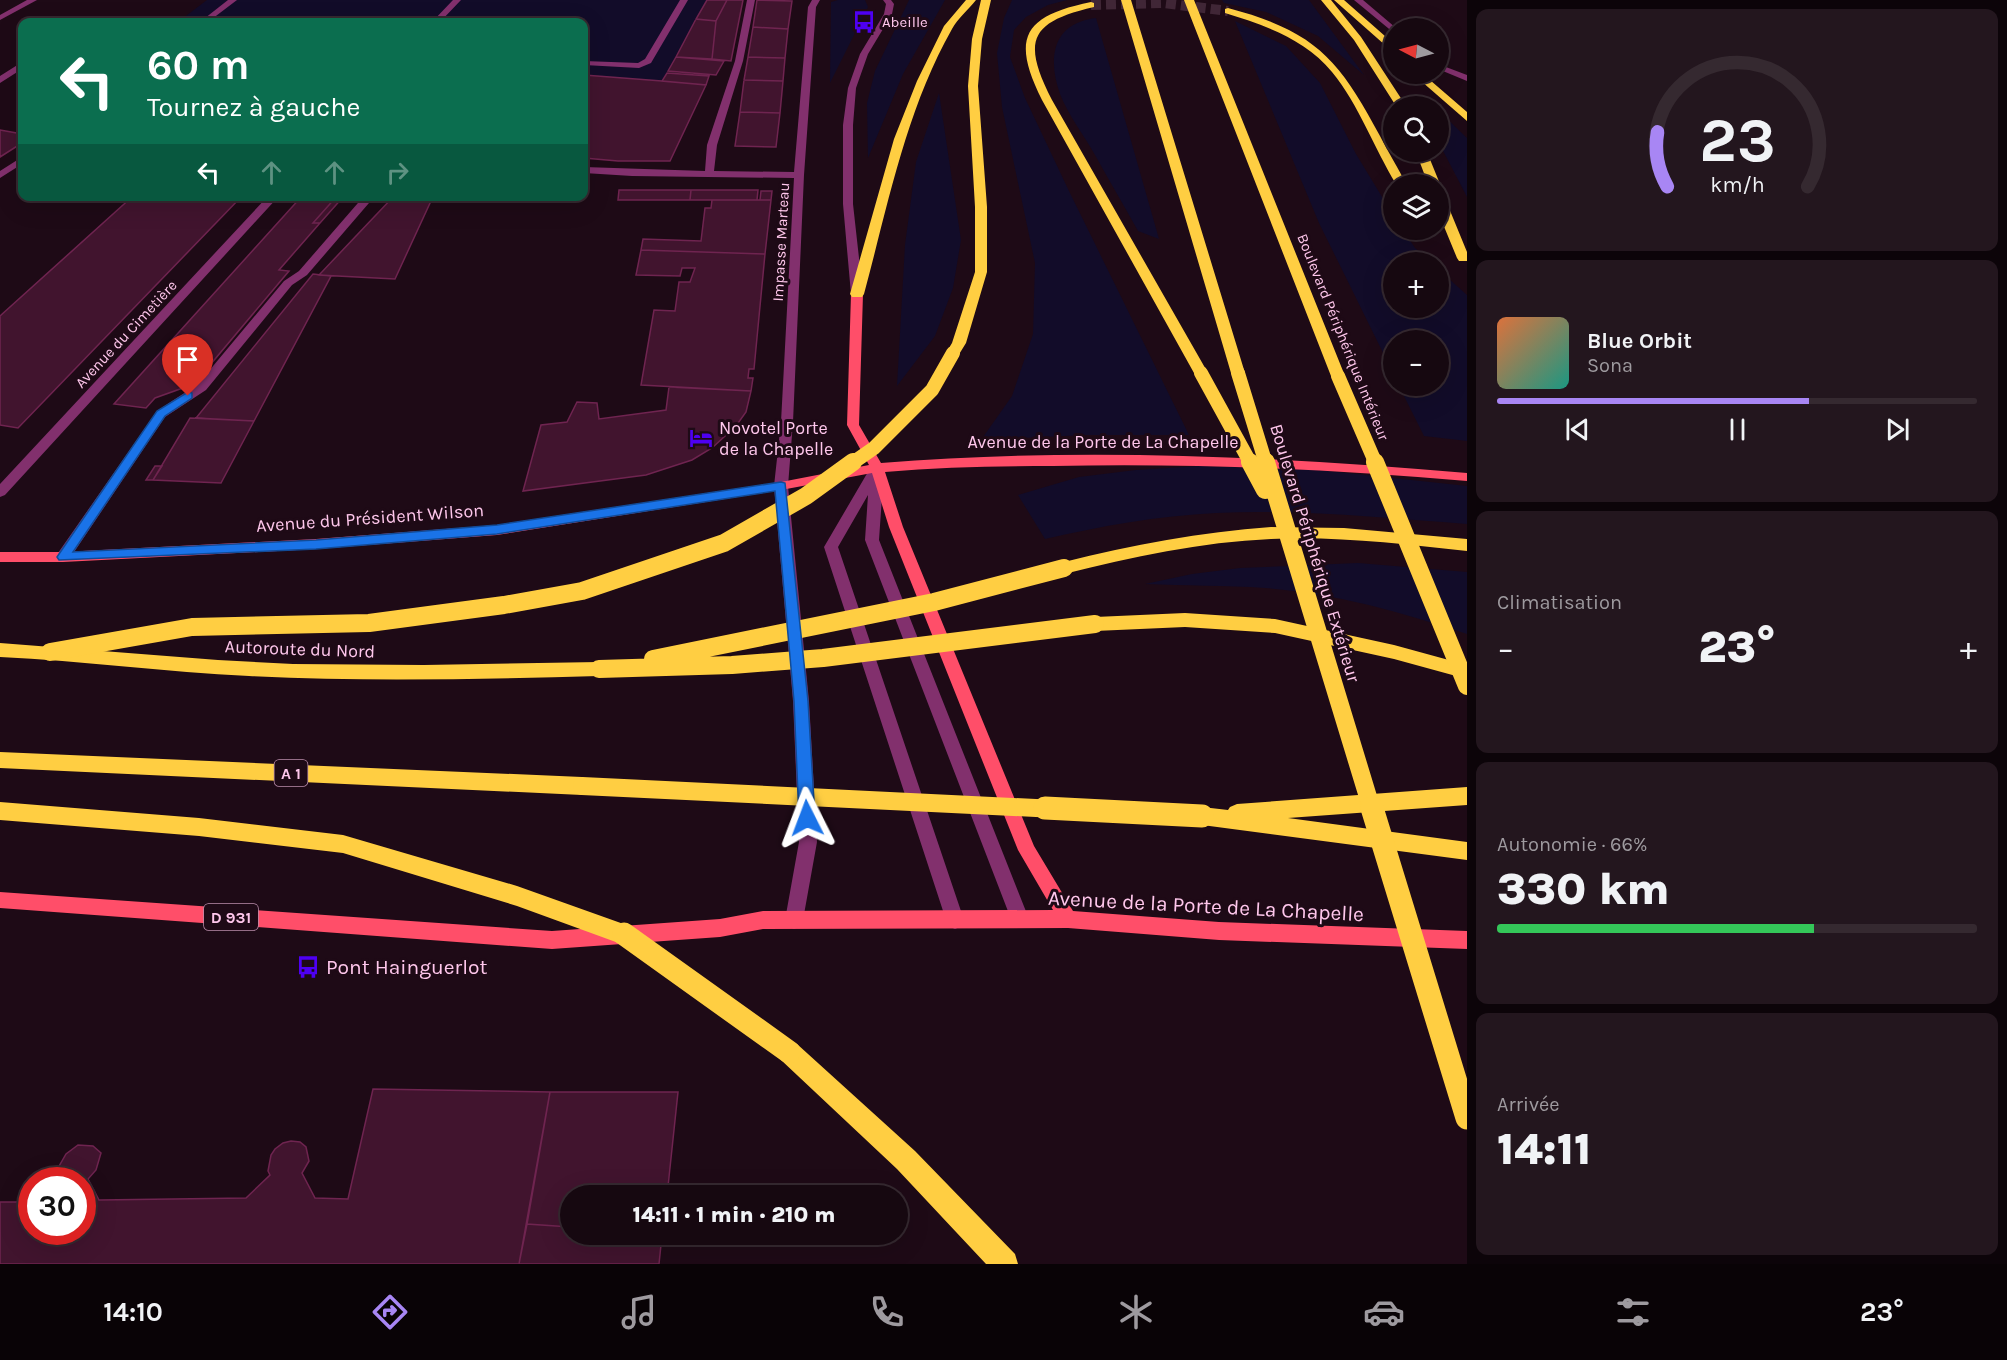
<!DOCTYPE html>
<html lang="fr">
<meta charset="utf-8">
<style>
body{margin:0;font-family:Karla,sans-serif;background:#23161e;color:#f1f3f6;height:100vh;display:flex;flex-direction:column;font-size:22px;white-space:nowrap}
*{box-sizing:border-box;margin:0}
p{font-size:20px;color:#9e9a9f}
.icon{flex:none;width:33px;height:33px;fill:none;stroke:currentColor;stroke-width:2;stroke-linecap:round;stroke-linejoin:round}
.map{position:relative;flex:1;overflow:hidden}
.drawer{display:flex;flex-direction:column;gap:9px;padding:9px;background:#0c0409;width:540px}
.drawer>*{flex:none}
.banner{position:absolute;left:18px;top:18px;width:570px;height:183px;border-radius:12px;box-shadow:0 6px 24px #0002,0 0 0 2px #352930;background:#0b6e4f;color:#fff;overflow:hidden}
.needle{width:39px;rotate:276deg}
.controls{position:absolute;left:1383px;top:18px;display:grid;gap:12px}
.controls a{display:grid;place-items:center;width:66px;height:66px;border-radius:50%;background:#160810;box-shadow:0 6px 24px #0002,0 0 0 2px #352930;font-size:30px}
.speed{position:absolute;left:18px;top:1167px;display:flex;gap:12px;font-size:30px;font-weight:700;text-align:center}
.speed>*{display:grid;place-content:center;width:78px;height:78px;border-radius:50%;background:#160810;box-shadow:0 6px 24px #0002,0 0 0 2px #352930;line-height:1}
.speed .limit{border:9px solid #d22;background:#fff;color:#111}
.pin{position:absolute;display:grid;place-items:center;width:51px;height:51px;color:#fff;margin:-62px -26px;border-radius:50% 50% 50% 0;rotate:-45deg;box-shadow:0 0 6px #0007}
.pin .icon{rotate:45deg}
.me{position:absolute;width:66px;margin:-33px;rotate:357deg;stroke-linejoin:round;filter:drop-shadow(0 0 4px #0008)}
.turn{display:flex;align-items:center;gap:21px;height:126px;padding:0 30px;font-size:27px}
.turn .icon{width:78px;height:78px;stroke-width:2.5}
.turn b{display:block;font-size:42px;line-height:51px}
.lanes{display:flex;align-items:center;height:57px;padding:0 30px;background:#0003;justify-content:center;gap:30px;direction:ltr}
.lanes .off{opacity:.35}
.big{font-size:45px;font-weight:800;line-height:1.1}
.drawer .card{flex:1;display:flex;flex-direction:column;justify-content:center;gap:9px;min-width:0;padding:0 21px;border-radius:12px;background:#23161e}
.drawer .dial{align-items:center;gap:0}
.dial svg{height:156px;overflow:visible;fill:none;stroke:#352930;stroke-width:7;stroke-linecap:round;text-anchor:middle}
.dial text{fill:#f1f3f6;stroke:none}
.song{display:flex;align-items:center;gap:18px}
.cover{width:72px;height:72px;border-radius:9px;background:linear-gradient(135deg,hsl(20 70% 55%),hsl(170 70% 35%))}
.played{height:6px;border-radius:3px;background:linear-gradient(90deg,#a886f4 65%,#352930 65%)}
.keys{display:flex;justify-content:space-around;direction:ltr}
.heat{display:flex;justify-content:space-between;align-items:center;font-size:33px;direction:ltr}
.charge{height:9px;border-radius:4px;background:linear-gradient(90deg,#34c759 66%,#352930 0)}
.trip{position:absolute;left:560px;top:1185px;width:348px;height:60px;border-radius:30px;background:#160810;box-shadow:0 6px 24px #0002,0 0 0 2px #352930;font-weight:800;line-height:60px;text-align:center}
.tabs{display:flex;height:96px;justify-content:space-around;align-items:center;background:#090306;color:#9e9a9f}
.tabs .icon{width:42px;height:42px}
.tabs .active{color:#a886f4}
.tabs b{font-size:27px;color:#f1f3f6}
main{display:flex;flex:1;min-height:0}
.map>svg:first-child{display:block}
.green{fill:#120c29}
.building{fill:#41142e;stroke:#6f2450;stroke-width:1.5}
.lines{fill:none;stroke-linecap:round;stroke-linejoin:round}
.highway-tunnel{stroke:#402636;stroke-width:10;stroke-dasharray:10 5;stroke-linecap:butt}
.minor{fill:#82306d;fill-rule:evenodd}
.major{fill:#ff4e69;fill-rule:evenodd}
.highway{fill:#ffce42;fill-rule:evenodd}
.highway-bridge-far2{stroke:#ffce42;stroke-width:14}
.highway-bridge-far1{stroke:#ffce42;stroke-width:18}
.highway-bridge{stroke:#ffce42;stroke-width:23}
.route{fill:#1a73e8;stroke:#114b97;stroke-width:1.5}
.labels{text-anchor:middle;stroke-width:6;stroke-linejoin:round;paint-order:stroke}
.far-poi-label{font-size:15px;fill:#ffc7ec;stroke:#1e0a16;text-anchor:start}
.far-street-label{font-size:15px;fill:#ffc7ec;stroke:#1e0a16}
.shield{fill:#1e0a16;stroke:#bc8eac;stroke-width:1.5}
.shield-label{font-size:16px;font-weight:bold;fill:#ffc7ec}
.poi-label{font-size:18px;fill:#ffc7ec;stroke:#1e0a16;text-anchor:start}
.street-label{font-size:18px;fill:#ffc7ec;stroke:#1e0a16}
.near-street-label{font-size:21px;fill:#ffc7ec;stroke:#1e0a16}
.near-poi-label{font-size:21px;fill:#ffc7ec;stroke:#1e0a16;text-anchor:start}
</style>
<main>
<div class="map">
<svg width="1467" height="1264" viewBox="0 0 1467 1264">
<rect width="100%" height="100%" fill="#1e0a16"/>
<path class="green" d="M207,0H707L662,81L584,75V22H178Z
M838,0H865L868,7L830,83L831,2Z
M909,0H945L903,74L868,158L867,103L875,71Z
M1012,0H1067L1048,5L1026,17L1014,30L1010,57L1025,98L1068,189L1189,435H1087L981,440L1012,396L1033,334L1035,263L1002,107L997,53L1004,18Z
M1222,0H1309L1364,75L1318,36L1266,12L1224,3Z
M1096,18L1159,239L1138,231C1124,206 1109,180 1095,155C1084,135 1068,115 1060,94C1047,57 1053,23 1096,18Z
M1235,21L1286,46L1320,83L1356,154L1393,215L1394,230H1403L1415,248L1431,262H1394V308H1438L1439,270L1467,295V441L1424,436L1399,386H1438V340H1394L1393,373L1319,223Z
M939,93L961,240L953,288L935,336L897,386L905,245L916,162Z
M1439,111L1467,138V197L1439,143Z
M1201,466L1319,470L1467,486V524C1384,518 1300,509 1216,513C1158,516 1101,526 1045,539L1018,495L1079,477L1136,470Z
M1358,563L1467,572V634C1402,612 1334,593 1265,588C1225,585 1185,586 1145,584L1192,574L1240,568Z"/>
<path class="building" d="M707,0H727L716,21L696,19Z
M727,0H743L731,61L712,59L716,21Z
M757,0L792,1L788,29L753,27Z
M696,19L716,21L712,59L676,57Z
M753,27L788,29L785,58L748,57Z
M676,57L724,61L716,75L668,71Z
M748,57L785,58L783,81L744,80Z
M667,73L709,76L706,85L662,81Z
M584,75L662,81L706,85L670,161H618L584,158Z
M744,80L783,81L780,113L740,112Z
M740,112L780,113L776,147L735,146Z
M0,130L22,134V143L0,157Z
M619,190H691L690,200H618Z
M691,190H758L757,200H690Z
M761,191H772L771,200H760Z
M133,196H242L18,428L0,425V316Z
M302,196H337L313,223H320L279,270L289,271L194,384L155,398L146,408L114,404Z
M337,196H344L320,223H313Z
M394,196H492L490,201H431L395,279L319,275Z
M712,200H771L765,254L641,250L643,239L701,241L705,208H711Z
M641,250L765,254L754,369H749L748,378H753L751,391L641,385L654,310L675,311L679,282H690L695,268H682L680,276L636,275Z
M313,274L331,276L254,421L196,418Z
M669,387L751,391L746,412L736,426L712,448L692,460L646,475L523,491L541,425L567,422L577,402L597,403L599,419L666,410Z
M190,418L254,421L221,483L153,480Z
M155,466H162L153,480H146Z
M373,1089L550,1092L519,1264H0V1202H32V1232H82V1180H56L58,1168L66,1154L78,1145L93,1146L101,1153L96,1170L88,1179L99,1200L246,1198L270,1175L268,1171L271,1155L275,1149L283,1143L291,1141L300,1142L306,1147L309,1161L302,1173L315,1198L348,1199Z
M550,1092H678L667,1196H570V1227L527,1224Z
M527,1224L570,1227V1234L662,1235L659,1264H519Z"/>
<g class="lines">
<path class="highway-tunnel" d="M1091,5L1163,3L1228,11"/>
<path class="minor" d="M27,0H37L0,20V15Z
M228,0H237L208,22H200Z
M453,0H461L440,22H432Z
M680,0H688L651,63L639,68L584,65V61L638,63L645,59Z
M747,0H755L743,61L717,145L714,171L794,172L808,7L812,0H820L816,7L804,175L793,422L788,486L809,701L817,842L803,920L801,926L794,929L787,926L785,920L799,842L793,701L774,486L781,422L794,178L632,176L584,173V167L705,171L707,145L735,61Z
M883,0H891L894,4L892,14L868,54L856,88L853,125V204L863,294L857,297L851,294L843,204V125L848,88L860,54L884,14L886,4Z
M1354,0H1363L1396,28H1394V33Z
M19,64H22V69L0,83V76Z
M1438,64L1467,75V81L1438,69Z
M22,157V164L0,178V171Z
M268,196H279L5,495L0,497V484Z
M364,196H375L307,275L292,285L206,390L165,417L68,561H58L56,557L58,553L157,411L198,384L284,281L299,271Z
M877,464L884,468L879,540L1029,919L1027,925L1020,928L1013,925L1011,919L865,540L868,495L838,547L964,920L962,926L955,929L948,926L946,920L824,547L872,465Z"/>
<path class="major" d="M857,291L863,294L859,425L881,463C1074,447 1274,456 1467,473V481C1329,469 1191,463 1053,466C997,466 941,467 885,472L903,527L1034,846L1073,911L1219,922L1467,931V949L1219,940L1068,928L763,929L720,937L552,949L0,908V892L552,931L720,919L763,911L1053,910L1018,850L889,527L872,473L781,490L497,535L316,549L63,562H0V552H63L316,539L497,525L781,482L869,465L847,425L851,294Z"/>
<path class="highway" d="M966,0H976C968,10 958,18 952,29C906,110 888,205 864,294L862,297H852L850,294L894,139L917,81L944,26Z
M981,0H991L982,39L978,86L987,207V272L966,343L958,356L953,357L946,353L952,343L975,272V207L968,86L972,39Z
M1121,0H1131L1245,373L1243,376H1233L1231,373Z
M1184,0H1194L1345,376L1343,379H1333L1331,376Z
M1321,0H1331L1361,37L1406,106H1396L1354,40Z
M1334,0H1344L1394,44V53Z
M1091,2L1094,3V7C1029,22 1022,41 1052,100L1208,373L1206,376H1196L1194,373L1042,100C1011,38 1023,16 1091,2Z
M1228,8C1315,31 1339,59 1380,136C1388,152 1399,169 1406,184H1396C1374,148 1359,105 1332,72C1305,39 1264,25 1225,13V9Z
M1413,74H1423L1467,112V121Z
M1416,152H1427L1440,184L1438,186L1428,184Z
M1438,193L1444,196L1467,252V261H1459L1457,258L1438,212Z
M1271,527L1344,528L1467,539V551C1402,544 1336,536 1271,539C1201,542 1132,557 1064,574L1058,572L1055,568L1058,564L1064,562C1132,545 1201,532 1271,527Z
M1185,613L1275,619L1394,645L1467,665V679L1394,659L1275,633L1185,627L1095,631L1089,629L1086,624L1089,619L1095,617Z
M0,643L218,660L293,664L424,665L599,662L606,664L608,669L606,674L599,676C482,679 366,682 249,676C166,672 83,661 0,657Z
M0,752L582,777L589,780L592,786L589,792L582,795L0,768Z
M1467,787V805L1288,818L1467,842V860L1202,825L1195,822L1192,816L1195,810L1202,807L1228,810L1230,807L1237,804Z
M0,802L199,818L343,835L517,886L632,927L635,934L632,941L624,945L517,906L343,853L199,836L0,820Z
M789,1040L797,1044L915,1151L1015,1254L1018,1264H986L897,1169L781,1060L777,1052L781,1044Z"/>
<path class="highway-bridge-far2" d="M1201,373L1251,464
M1238,373L1266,464
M1338,376L1376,464
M851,464L874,448L932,390L953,353"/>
<path class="highway-bridge-far1" d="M1250,462L1265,490
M1266,462L1372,810
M1375,462L1467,686
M50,652L192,627L369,623L504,605L582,591L724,543L806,496L853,462
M653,659L934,602L1064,568
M599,669L732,665L823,658L1095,624
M582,786L1076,810"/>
<path class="highway-bridge" d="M1045,808L1202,816
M1372,808L1467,1118
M624,934L789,1052"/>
</g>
<path class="route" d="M188,392L192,393V398L165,416L73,552L316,540L497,525L781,482L785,483L808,701L815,818L813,823L807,825L802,823L799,818L794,701L775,491L497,534L316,549L59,560L57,557L59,554L157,411Z"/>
<defs>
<g id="bus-bare" transform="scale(1.8)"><path d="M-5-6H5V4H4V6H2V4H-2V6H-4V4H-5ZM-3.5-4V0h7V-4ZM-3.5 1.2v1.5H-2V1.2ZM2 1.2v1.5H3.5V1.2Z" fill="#4e00f2" stroke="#1e0a16" stroke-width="2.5" paint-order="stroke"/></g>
<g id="hotel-bare" transform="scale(1.8)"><path d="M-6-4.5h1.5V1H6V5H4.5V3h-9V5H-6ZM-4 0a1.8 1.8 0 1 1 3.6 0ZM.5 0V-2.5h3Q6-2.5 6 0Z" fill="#4e00f2" stroke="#1e0a16" stroke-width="2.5" paint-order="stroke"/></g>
</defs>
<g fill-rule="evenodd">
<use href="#bus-bare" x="864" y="22"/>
<use href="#hotel-bare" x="701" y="438"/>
<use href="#bus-bare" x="308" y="967"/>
</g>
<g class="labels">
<g class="far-poi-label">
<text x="882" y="27">Abeille</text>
</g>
<g class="far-street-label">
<text transform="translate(781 242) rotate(-87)" y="5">Impasse Marteau</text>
<text transform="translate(126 334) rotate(-47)" y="5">Avenue du Cimetière</text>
<text transform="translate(1343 337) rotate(68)" y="5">Boulevard Périphérique Intérieur</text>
</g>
<g class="shield">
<rect x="274.5" y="760" width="33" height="26" rx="4.5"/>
<rect x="204" y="904" width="54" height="26" rx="4.5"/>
</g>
<g class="shield-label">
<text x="291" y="779">A 1</text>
<text x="231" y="923">D 931</text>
</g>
<g class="poi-label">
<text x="719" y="434">Novotel Porte<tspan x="719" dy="21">de la Chapelle</tspan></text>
</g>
<g class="street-label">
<text x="1103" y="448">Avenue de la Porte de La Chapelle</text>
<text transform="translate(370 518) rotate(-4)" y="6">Avenue du Président Wilson</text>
<text transform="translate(1315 553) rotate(73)" y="6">Boulevard Périphérique Extérieur</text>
<text transform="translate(300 649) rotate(2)" y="6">Autoroute du Nord</text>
</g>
<g class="near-street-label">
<text transform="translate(1206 906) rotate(3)" y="7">Avenue de la Porte de La Chapelle</text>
</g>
<g class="near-poi-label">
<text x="326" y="974">Pont Hainguerlot</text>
</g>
</g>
</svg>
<div class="controls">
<a><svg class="needle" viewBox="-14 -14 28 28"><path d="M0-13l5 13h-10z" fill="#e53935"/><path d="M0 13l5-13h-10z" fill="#9e9a9f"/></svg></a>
<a><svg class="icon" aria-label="search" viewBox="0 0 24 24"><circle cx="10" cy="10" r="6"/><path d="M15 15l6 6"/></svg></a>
<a><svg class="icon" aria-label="layers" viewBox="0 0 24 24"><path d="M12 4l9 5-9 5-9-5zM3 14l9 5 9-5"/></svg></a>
<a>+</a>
<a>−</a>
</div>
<div class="speed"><div class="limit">30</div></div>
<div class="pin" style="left:188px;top:396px;background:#d93025"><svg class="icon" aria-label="arrive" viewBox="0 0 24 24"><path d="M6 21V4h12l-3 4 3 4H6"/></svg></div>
<svg class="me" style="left:807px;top:818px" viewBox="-20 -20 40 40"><path d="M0-17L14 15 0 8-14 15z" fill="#1a73e8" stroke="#fff" stroke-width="4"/></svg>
<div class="trip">14:11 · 1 min · 210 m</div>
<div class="banner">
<div class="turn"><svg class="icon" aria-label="left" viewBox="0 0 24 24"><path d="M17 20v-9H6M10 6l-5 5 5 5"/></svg><div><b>60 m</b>Tournez à gauche</div></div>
<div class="lanes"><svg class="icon" aria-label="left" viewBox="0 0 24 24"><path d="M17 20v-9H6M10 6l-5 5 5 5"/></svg><svg class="icon off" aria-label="ahead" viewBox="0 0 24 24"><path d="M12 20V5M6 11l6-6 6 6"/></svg><svg class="icon off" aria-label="ahead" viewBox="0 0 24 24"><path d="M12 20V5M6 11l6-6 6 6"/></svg><svg class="icon off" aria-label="right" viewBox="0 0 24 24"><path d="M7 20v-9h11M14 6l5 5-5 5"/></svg></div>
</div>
</div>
<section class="drawer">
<div class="card dial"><svg viewBox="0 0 100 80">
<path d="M14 69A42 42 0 1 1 86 69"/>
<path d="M14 69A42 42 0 0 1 9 41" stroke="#a886f4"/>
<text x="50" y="56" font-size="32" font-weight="700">23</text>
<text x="50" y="72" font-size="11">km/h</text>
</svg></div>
<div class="card">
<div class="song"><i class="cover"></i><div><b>Blue Orbit</b><p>Sona</p></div></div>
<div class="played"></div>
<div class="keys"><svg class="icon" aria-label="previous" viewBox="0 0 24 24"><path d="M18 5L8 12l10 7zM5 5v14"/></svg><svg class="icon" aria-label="pause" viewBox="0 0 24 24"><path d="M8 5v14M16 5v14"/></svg><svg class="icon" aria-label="next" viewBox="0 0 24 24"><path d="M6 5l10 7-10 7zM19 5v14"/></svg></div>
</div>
<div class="card"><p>Climatisation</p>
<div class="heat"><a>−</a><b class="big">23°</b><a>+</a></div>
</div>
<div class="card"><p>Autonomie · 66%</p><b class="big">330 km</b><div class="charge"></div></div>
<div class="card"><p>Arrivée</p><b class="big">14:11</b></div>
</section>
</main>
<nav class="tabs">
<b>14:10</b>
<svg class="icon active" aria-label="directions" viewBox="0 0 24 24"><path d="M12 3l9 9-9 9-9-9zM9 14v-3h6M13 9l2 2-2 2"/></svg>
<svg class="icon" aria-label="music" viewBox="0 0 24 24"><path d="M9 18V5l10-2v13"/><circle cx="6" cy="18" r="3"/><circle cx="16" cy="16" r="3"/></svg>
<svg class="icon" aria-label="phone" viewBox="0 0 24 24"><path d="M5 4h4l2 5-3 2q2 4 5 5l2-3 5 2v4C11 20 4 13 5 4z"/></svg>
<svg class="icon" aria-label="climate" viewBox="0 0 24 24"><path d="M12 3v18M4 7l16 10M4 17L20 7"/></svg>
<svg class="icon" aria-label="car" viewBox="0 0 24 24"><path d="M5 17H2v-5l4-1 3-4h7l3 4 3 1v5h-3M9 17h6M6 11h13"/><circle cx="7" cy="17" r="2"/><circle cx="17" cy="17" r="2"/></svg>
<svg class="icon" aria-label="filters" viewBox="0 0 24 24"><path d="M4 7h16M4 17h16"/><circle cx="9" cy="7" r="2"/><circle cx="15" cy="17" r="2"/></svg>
<b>23°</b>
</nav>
